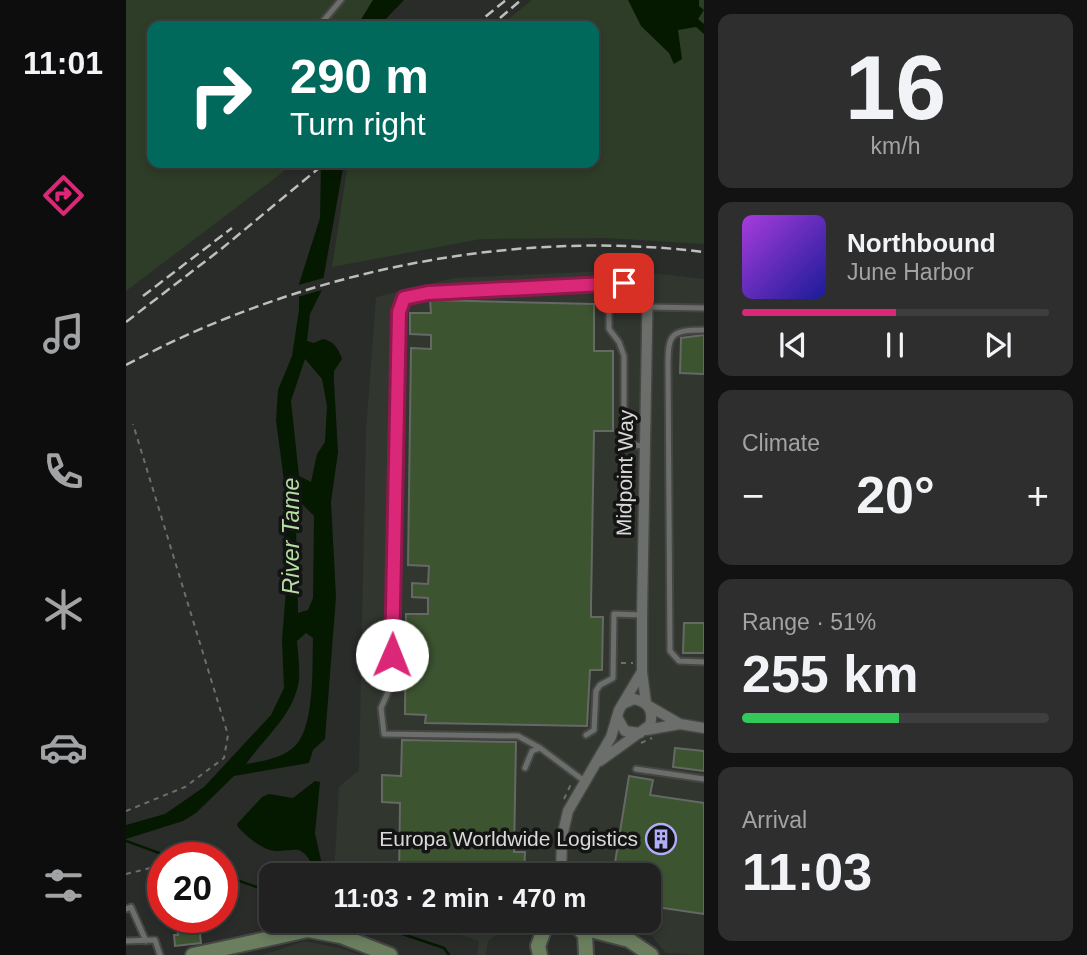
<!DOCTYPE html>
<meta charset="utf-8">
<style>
body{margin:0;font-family:Arial,sans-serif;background:#2d2e2d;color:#f1f3f6;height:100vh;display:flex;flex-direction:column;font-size:26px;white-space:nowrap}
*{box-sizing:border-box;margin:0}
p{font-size:23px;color:#a2a3a5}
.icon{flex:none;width:38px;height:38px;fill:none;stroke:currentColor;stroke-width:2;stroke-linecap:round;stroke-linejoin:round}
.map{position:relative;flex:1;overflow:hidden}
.panel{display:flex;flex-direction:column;gap:14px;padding:14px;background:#121212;width:383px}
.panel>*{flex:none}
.banner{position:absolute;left:21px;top:21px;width:452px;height:147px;border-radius:14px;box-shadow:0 4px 10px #0003,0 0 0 2px #3d3e3e;background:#00695c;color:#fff;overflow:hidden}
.speed{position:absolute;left:21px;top:842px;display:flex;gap:14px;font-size:35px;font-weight:700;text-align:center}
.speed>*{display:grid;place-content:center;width:91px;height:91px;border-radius:50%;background:#202120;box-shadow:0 4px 10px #0003,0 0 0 2px #3d3e3e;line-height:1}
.speed .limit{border:10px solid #d22;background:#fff;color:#111}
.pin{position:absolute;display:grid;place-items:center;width:60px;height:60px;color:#fff;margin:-30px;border-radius:14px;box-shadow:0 4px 10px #0006}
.me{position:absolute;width:77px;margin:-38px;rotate:1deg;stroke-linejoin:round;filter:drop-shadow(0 0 5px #0008)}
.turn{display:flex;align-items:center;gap:24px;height:147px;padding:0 28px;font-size:32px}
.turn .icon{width:91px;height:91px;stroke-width:2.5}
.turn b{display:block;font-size:49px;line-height:60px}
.big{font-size:52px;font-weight:700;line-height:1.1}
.panel .widget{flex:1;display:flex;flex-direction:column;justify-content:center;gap:10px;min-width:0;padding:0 24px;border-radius:14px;background:#2d2e2d}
.panel .dial{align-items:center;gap:0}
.dial b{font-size:91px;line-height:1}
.song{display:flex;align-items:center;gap:21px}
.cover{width:84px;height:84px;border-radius:10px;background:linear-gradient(135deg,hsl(280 70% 55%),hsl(240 70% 35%))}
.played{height:7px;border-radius:4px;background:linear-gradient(90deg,#db2777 50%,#3d3e3e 50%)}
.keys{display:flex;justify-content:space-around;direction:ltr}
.heat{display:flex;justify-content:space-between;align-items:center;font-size:38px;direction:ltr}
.charge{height:10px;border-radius:5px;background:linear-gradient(90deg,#34c759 51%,#3d3e3e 0)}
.trip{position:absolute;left:133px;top:863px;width:402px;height:70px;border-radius:14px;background:#202120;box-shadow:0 4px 10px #0003,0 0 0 2px #3d3e3e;font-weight:700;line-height:70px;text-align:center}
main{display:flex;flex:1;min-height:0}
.tab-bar{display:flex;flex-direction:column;width:126px;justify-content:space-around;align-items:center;background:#0d0d0d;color:#a2a3a5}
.tab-bar .icon{width:49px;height:49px}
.tab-bar .on{color:#db2777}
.tab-bar b{font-size:32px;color:#f1f3f6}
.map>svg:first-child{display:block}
.built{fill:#31362f}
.green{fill:#2e3d27}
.water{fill:#051900;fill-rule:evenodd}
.pier{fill:#2a2c2a}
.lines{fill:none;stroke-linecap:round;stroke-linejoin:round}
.stream{stroke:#051900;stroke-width:2.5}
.building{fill:#3d5431;stroke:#666865;stroke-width:2}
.lane-casing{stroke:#464745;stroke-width:9}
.street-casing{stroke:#464745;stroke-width:13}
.secondary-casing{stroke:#464745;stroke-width:18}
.path{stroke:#6e6f6d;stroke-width:2;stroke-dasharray:5 5;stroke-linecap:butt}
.lane{stroke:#6c6e6b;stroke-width:5}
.street{stroke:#6c6e6b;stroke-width:10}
.secondary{stroke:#6b7f5f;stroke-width:14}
.rail{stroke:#bdbfbd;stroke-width:2.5;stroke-dasharray:10 5;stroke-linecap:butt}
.route-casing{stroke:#8e194d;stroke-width:18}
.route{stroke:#db2777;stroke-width:12}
.labels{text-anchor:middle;stroke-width:7;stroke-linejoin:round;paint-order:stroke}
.street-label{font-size:21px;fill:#d9dad8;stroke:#131413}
.poi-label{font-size:21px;fill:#d9dad8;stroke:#131413;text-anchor:end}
.water-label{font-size:23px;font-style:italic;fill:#b4dda1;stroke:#131413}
</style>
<main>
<nav class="tab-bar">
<b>11:01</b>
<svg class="icon on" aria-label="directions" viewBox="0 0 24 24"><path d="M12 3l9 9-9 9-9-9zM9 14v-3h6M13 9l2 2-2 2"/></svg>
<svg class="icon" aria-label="music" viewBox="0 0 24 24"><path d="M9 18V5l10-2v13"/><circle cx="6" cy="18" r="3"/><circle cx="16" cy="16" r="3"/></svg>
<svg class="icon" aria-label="phone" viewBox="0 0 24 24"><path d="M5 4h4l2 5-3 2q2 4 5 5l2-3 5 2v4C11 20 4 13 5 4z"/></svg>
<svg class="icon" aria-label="climate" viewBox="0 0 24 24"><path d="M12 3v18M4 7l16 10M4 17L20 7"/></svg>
<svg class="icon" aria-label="car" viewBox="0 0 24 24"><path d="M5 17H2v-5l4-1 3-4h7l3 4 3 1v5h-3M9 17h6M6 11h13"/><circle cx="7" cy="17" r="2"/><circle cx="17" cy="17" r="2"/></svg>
<svg class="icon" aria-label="filters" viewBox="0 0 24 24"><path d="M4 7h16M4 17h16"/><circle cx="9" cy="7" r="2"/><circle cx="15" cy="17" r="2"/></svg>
</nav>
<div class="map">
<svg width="578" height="955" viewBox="0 0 578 955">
<rect width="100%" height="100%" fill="#2a2c2a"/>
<path class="built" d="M502,270L578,279V955L540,953L526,936L499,929L486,921L523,920V875H208L213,787L233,770L240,431L250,297L328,278Z
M292,921H390L362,941L360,955H351L353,941Z
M179,941L213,948L234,955H137Z"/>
<path class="green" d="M0,0H247L231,26H26V163H169L0,291Z
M406,0H578V244L480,238L355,239L206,267L222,163H467V26H374Z"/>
<path class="water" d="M247,0H278L253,26H231Z
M502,0H573V6L578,10L572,19L578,24V34L570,27L552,30L556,59L548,64L543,53L515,26Z
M195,163H218L195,292L184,314L181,341L188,343L197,339C209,342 212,348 216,359L208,371V382L212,452L205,502L210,597L199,739L187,750L183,763L108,776L70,813L57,821L0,839V825L39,814L78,787L145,715L158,688L156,640L161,577L157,552L161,504L150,420L152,390L166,356L173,310V284L194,218ZM179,359L196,379L201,406L199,442L191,454L185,482L173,476L165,401ZM176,504L188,516L187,598L182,610L172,613L170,522ZM180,633L187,638C186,665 189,724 170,745C158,758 137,761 120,764C139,737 168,715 173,680C174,668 172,654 171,641Z
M189,781L194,782L189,833L196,865L189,868C173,843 174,851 149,851C136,850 120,836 112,827L111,824L136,797L143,794L167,798Z"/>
<path class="pier" d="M201,277L199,289L168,298L169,286Z"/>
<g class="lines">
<path class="stream" d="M0,841L47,858
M96,875L145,892
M235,920L318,948L323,955"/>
</g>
<path class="building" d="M304,300L468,304V351H487V431H468L465,606V617H477L476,670H464L461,726L299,723L300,715L279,714L280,614H302V598L286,597V583L302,584L303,566L282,565L285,348L305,349V335L284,334V313H305Z
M578,335V374L554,373L555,338Z
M558,623H578V653H557Z
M276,740L390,742L388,852H399L398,875H273L274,803L256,802V775L275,776Z
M549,748L578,751V771L547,767Z
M503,776L527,780L524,795L578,803V914L523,906V875H487Z
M50,917H72L75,943L49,946L48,935H52Z"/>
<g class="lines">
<g class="lane-casing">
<path id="lane" d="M193,26L215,0
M483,286V329L493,342L498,356V438L508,445L519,446
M522,307L578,308
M578,330C544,330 542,334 542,367L544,651L553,661L578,662
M460,735L468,730L470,691L474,685L487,678L488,614L516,615
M414,748L392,736L258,734L255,708L266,683L273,312L278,298L302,293L522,284
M399,768L406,751L414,748L457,780
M510,769L578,779
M0,909L5,907L20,941
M0,941L29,940L34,955"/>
</g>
<g class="street-casing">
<path id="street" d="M520,703L516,672V615L522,275
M523,706L554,724
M491,717L499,731L514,733
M520,730L554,724L578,728
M474,761L524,725C528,710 522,702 508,699L497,704
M435,875L436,837L442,811L485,737L493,710L515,673"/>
</g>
<g class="secondary-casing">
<path id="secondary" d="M453,927L503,940L525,955
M67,955L182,930L215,936L264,955
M414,955L412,946L418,930C434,919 447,920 459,935L460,955"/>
</g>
<path class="path" d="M495,663H507
M515,743L526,738
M438,799L446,782
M0,811L59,787L98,758L102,735L7,424
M56,858L58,857
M0,874L37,865"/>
<use href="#lane" class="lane"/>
<use href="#street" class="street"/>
<use href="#secondary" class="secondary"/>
<path class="rail" d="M374,18L395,0
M348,26L380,0
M17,296L106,228
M0,322L94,250L199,163
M0,365C174,272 382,228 578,252"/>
</g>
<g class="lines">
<g class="route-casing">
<path id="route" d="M266,655L273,312L278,298L302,293L498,283"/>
</g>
<use href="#route" class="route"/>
</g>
<defs>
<g id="building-ring" transform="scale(1.575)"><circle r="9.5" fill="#131413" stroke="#b1adfa" stroke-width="1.5"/><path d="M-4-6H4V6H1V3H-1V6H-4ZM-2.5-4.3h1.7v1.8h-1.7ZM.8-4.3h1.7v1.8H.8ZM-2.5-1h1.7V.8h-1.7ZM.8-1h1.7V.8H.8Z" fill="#b1adfa"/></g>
</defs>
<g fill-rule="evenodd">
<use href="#building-ring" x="535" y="839"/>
</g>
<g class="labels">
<g class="street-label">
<text transform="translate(499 473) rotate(-89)" y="7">Midpoint Way</text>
</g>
<g class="poi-label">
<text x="512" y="846">Europa Worldwide Logistics</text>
</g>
<g class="water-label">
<text transform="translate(165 536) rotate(-90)" y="8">River Tame</text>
</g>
</g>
</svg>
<div class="speed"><div class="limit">20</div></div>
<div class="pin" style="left:498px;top:283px;background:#d93025"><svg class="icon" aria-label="arrive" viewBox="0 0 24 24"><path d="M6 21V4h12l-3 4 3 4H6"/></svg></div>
<svg class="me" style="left:266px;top:655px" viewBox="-20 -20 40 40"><circle r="19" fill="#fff"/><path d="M0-13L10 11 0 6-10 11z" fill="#db2777"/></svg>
<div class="trip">11:03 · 2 min · 470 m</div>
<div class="banner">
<div class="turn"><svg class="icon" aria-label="right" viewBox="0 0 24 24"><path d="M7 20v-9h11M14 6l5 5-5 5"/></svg><div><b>290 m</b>Turn right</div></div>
</div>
</div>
<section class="panel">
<div class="widget dial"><b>16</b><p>km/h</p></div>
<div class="widget">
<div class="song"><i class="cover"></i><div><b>Northbound</b><p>June Harbor</p></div></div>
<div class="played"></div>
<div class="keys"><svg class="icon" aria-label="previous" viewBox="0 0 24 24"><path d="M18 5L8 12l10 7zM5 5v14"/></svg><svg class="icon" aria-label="pause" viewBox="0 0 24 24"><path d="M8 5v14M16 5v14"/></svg><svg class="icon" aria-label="next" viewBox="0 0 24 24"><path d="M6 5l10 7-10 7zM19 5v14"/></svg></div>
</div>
<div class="widget"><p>Climate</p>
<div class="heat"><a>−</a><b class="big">20°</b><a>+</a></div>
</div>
<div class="widget"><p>Range · 51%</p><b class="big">255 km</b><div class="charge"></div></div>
<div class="widget"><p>Arrival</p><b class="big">11:03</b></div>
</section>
</main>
